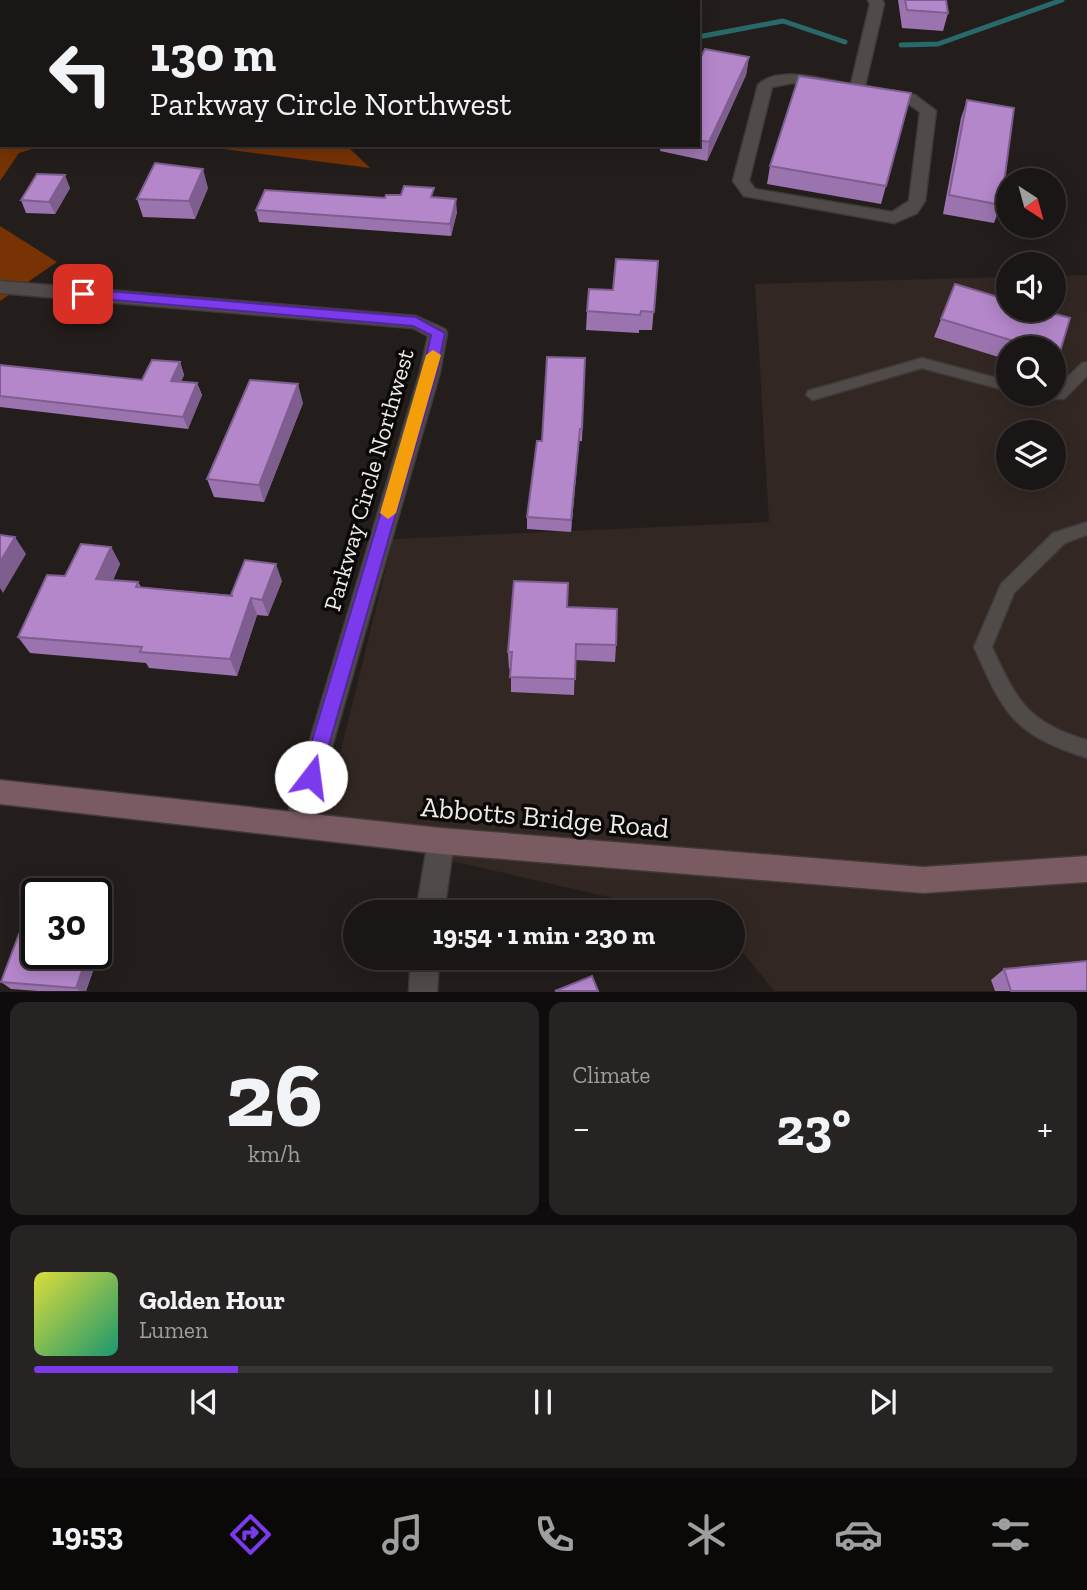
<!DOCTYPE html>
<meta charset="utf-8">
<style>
body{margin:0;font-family:"Zilla Slab",serif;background:#272322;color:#f1f3f6;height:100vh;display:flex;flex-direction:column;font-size:26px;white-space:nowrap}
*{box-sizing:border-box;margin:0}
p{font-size:23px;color:#9f9fa0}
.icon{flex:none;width:38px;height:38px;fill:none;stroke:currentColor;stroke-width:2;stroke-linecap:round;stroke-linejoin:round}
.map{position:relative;height:992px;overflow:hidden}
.panel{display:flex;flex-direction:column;gap:10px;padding:10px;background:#0e0c0c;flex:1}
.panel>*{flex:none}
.top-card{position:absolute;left:0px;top:0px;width:700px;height:147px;box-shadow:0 4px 18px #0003,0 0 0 2px #383534;background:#1a1615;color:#f1f3f6;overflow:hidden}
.needle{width:46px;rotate:144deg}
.tools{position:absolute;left:996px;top:168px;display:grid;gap:14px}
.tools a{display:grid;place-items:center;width:70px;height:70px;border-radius:50%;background:#1a1615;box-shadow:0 4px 18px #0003,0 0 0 2px #383534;font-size:35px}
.speed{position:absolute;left:21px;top:878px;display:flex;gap:14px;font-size:35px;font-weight:700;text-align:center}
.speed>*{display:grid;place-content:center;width:91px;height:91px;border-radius:50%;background:#1a1615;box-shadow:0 4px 18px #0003,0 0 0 2px #383534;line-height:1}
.speed .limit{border:4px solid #111;border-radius:10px;background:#fff;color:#111}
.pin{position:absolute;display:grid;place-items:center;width:60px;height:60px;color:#fff;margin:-30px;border-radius:14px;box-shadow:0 4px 10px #0006}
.me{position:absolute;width:77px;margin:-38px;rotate:15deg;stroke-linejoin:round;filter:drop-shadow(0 0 5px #0008)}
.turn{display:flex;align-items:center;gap:24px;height:147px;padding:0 35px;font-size:32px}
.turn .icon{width:91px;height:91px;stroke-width:2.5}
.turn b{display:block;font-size:49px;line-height:60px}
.big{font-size:52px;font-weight:800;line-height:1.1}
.panel .card{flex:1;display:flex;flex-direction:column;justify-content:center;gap:10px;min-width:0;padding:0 24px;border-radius:14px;background:#272322}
.panel .dial{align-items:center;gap:0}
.dial b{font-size:91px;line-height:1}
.song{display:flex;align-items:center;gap:21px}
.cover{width:84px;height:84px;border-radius:10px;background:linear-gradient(135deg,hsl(60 70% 55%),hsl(160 70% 35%))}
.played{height:7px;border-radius:4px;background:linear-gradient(90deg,#7c3aed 20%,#383534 20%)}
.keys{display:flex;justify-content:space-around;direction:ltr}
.heat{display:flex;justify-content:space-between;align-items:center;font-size:38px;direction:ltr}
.panel .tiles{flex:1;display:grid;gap:10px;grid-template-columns:1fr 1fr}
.card:last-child{grid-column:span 2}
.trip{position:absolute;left:343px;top:900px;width:402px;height:70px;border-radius:35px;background:#1a1615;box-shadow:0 4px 18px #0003,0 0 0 2px #383534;font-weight:800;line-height:70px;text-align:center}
.menu{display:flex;height:112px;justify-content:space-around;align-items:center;background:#0a0908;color:#9f9fa0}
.menu .icon{width:49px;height:49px}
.menu .selected{color:#7c3aed}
.menu b{font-size:32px;color:#f1f3f6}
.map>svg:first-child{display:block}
.built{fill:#322723;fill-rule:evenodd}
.forest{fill:#773304}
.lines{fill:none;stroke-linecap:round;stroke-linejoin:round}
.stream{stroke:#28696a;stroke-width:5}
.service-casing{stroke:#3e3a38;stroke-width:3}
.minor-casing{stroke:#3e3a38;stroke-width:3}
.secondary-casing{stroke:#3e3a38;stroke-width:3}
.service{fill:#504b49;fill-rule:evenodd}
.minor{fill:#504b49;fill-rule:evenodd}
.secondary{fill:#7a5b61;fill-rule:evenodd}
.wall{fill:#9b74af}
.shaded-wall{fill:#7e5e8e}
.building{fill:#b487cb;stroke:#7e5e8e;stroke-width:2}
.route{fill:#7c3aed;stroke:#51269a;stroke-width:2}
.slow{fill:#f59e0b}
.labels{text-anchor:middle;stroke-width:7;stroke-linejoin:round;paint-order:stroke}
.street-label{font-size:24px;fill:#edeae8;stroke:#0b0908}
.near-street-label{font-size:28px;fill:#edeae8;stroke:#0b0908}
</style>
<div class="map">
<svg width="1087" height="992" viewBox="0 0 1087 992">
<rect width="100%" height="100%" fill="#231e1c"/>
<path class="built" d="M1087,275V991H774L733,940V912H674L321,831L393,539L769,522L755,284L1008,277V310H1054V276ZM1008,348H1054V394H1008ZM1008,432H1054V478H1008Z"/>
<path class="forest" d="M0,0H195L197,2H2V145H45L19,153L0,181Z
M193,145H346L370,168Z
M0,226L57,262L0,301Z"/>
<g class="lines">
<path class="stream" d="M69,0L77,2
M698,37L783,21L845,42
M901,45L938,44L1062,0"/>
<g class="service-casing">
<path id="service" d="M922,358L1008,381V391L922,368L813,400L806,395L808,391Z
M1087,362V376L1064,399L1032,398L1030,394H1054V390L1082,363Z
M1087,522V535L1065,543L1014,593L992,647C1017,701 1027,722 1087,740V758C1014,735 1004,715 974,647L1001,584L1053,533Z"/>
</g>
<g class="minor-casing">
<path id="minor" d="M868,0H882L884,4L865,86L915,95L936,111L925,201L917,213L894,223L744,196L733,181L758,85C779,64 825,80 851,84L870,4ZM792,83L906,102L920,112L909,201L892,212L755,189L749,181L772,87Z
M0,281L416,316L445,329L447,333L440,372L307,833L298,837L289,833L285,824L420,372L428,336L413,328L0,293Z
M441,828L450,832L454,841L444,912H416L428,841L432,832Z
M411,957H439L437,992H409Z"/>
</g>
<g class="secondary-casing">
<path id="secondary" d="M0,780L441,828L923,867L1087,856V882L923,893L441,854L0,804Z"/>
</g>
<use href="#service" class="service"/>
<use href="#minor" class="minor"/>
<use href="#secondary" class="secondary"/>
</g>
<path class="wall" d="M898,0H946L948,13L943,31L902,28Z
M749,57L746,75L707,161L660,151L661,145H698V63Z
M967,100L1001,205L994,223L943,214L961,118Z
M770,166L886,186L881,204L767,184Z
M70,188L55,214L26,213L21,200Z
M208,188L195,219L143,217L137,199Z
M385,198H435L457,212L451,236L259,222L256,210Z
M658,261L652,330H639V333L586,330L587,311L613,290Z
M955,284L1008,300V310H1041L1070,318L1059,355L1054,367V348H1008V360L934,337Z
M585,358L582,441H579L571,532L527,529V517L542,441Z
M180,362L184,375L181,382L197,383L202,395L188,429L0,407V365L142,380Z
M303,403L264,502L214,497L207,479Z
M111,547L120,564L113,580L138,582L141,587L231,595L282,581L268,616L257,615L237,676L149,668L146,663L30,653L18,637L65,576Z
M567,607L616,645L615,662L575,660L574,695L511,692V668L509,669L508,652Z
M101,948L86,991H38L11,989L1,982Z
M1004,969L1087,991H995L991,980Z"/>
<path class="shaded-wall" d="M368,0H459V1L369,2Z
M749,57L746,75L707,161L709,142Z
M203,169L208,188L195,219L189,201Z
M65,175L70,188L55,214L49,202Z
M456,199L457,212L451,236L450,224Z
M180,362L184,375L176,393L171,381Z
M197,383L202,395L188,429L183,417Z
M298,384L303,403L264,502L259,485Z
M580,429L579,441L571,532V520Z
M15,537L26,554L3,593L0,588V562Z
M111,547L120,564L106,596L96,579Z
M276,564L282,581L268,616L262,600Z
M251,598L257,615L237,676L230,659Z
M96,944L101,948L86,991H80L76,988L88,954H96Z"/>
<path class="building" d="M905,0H946L948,13L907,10Z
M705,49L749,57L709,142L698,140V63Z
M799,76L911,93L886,186L770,166Z
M967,100L1014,108L1001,205L949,195Z
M155,163L203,169L189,201L137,199Z
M37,174L65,175L49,202L21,200Z
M404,186L434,188L431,197L456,199L450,224L256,210L265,190L385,198L386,195H401Z
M616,259L658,261L654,312L641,311L640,315L587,311L589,289L613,290Z
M955,284L1008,300V310H1041L1070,318L1059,355L1054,353V348H1037L941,319Z
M547,357L585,358L582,429H580L571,520L527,517L537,441H542Z
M152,360L180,362L171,381L197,383L183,417L0,396V365L142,380Z
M250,380L298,384L259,485L207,479Z
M0,535L15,537L0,562Z
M81,544L111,547L96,579L138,582L136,587L233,596L231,595L245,560L276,564L262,600L251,598L230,659L140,652L142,647L18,637L47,575L65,576Z
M514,581L568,583L567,607L617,609L616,645L576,644L575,679L510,677L512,652H508Z
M19,934L37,936V954H88L76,988L1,982Z
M1087,961V991H1011L1004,969Z
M592,976L598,991H555Z"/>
<path class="route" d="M83,289L416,317L445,333L437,372L318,783L311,786L304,783L301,777L423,372L431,335L413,326L79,297V291Z"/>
<path class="slow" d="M433,350L441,355L396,513L388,519L380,513L426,355Z"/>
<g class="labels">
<g class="street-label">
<text transform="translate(369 480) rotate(-74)" y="8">Parkway Circle Northwest</text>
</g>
<g class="near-street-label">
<text transform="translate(545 817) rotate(5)" y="10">Abbotts Bridge Road</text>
</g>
</g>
</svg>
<div class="tools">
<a><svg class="needle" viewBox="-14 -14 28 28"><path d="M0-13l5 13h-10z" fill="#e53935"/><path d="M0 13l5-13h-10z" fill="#9f9fa0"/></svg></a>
<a><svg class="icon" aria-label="sound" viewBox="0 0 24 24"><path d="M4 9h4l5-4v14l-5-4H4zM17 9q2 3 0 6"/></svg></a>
<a><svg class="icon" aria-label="search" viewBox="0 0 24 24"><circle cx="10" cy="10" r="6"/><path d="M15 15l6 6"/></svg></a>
<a><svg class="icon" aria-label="layers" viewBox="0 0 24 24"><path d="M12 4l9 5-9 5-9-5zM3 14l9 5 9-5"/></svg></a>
</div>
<div class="speed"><div class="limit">30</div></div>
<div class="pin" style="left:83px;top:294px;background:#d93025"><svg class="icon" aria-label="arrive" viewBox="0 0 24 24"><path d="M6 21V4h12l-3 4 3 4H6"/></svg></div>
<svg class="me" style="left:311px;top:777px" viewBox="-20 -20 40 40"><circle r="19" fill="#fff"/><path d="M0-13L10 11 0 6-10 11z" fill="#7c3aed"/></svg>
<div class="trip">19:54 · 1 min · 230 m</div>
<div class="top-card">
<div class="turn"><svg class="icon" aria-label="left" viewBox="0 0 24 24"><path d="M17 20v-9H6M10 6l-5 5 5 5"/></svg><div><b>130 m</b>Parkway Circle Northwest</div></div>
</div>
</div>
<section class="panel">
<div class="tiles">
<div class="card dial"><b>26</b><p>km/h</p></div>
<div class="card"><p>Climate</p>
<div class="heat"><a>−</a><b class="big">23°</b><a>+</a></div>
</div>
<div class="card">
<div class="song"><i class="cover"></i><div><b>Golden Hour</b><p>Lumen</p></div></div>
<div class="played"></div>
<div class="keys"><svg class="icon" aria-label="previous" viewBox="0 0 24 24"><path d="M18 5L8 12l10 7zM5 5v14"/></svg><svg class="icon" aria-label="pause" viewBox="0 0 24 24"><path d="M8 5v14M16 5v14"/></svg><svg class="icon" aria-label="next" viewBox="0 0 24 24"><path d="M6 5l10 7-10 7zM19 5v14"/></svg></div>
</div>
</div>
</section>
<nav class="menu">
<b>19:53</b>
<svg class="icon selected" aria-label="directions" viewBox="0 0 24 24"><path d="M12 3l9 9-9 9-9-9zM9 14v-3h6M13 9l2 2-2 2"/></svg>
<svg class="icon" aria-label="music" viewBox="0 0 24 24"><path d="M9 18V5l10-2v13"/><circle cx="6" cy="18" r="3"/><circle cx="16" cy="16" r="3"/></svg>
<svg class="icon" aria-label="phone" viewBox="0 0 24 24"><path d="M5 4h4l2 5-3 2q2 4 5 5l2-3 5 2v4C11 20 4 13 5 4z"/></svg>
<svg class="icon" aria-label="climate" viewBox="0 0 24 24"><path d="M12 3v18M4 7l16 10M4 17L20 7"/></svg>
<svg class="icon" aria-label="car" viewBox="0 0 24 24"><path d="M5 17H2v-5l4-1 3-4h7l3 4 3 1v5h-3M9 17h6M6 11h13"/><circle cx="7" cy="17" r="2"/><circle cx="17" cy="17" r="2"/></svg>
<svg class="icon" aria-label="filters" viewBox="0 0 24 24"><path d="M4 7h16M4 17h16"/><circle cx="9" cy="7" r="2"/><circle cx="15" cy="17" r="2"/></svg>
</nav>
